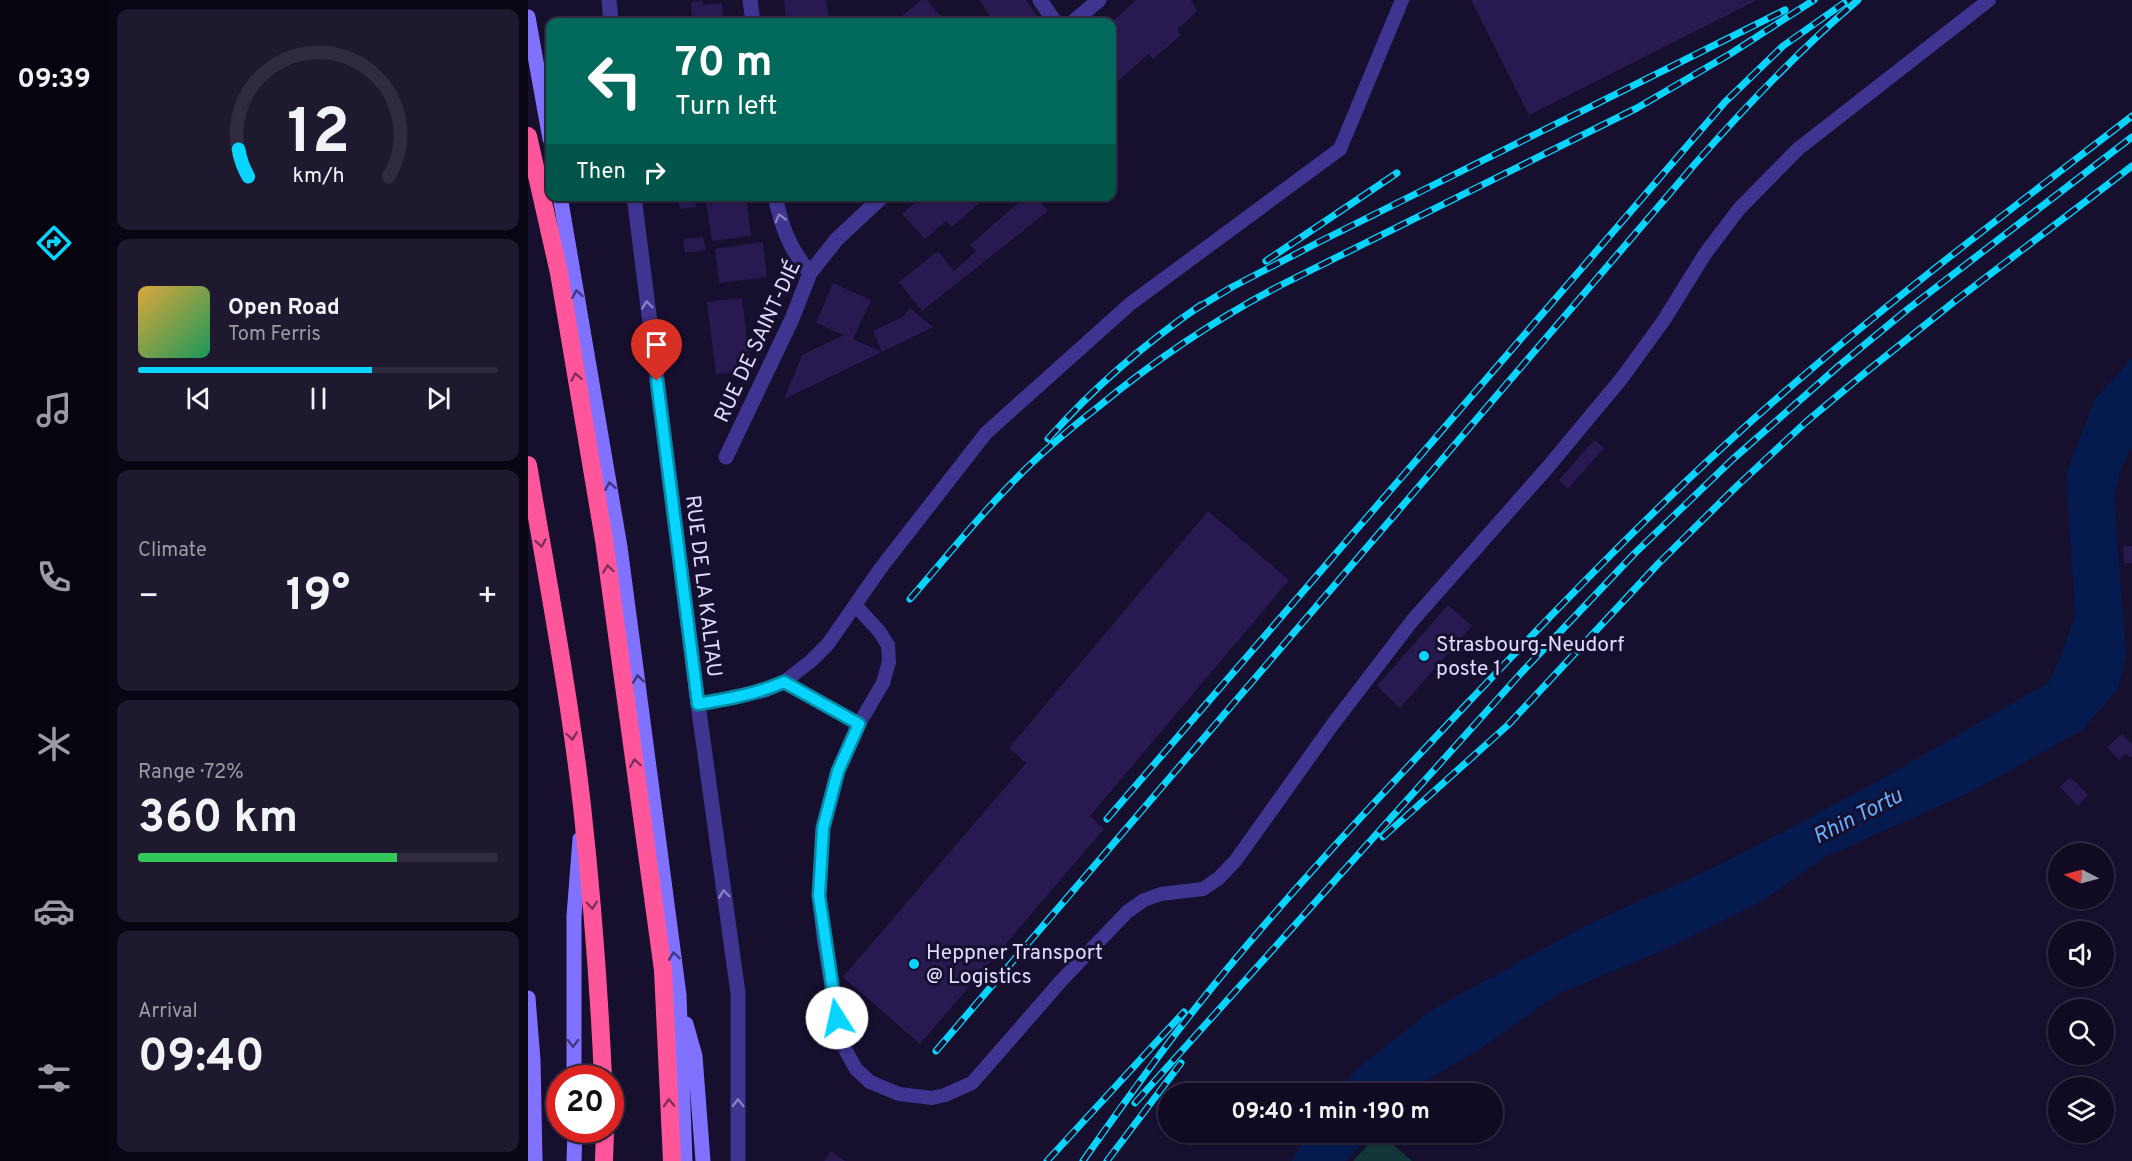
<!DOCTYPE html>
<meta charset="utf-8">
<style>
body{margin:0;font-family:Overpass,sans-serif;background:#1e192f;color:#f1f3f6;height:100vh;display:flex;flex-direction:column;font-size:22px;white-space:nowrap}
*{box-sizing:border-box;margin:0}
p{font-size:20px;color:#9c9ba5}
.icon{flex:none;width:33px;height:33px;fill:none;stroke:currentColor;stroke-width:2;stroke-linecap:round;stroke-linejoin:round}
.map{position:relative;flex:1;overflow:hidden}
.details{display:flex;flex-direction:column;gap:9px;padding:9px;background:#090613;width:420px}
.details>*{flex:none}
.hud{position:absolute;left:18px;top:18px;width:570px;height:183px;border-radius:12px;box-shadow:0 2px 4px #0004,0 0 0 2px #302b40;background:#00695c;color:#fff;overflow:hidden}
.needle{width:39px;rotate:276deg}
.controls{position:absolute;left:1520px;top:843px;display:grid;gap:12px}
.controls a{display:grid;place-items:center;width:66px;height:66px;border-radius:50%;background:#100b22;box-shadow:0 2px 4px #0004,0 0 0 2px #302b40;font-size:30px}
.speed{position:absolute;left:18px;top:1065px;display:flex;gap:12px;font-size:30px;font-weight:700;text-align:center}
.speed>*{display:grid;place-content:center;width:78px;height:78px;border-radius:50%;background:#100b22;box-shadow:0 2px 4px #0004,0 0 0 2px #302b40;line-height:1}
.speed .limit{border:9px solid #d22;background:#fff;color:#111}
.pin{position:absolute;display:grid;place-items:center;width:51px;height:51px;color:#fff;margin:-62px -26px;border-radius:50% 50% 50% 0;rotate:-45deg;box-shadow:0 0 6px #0007}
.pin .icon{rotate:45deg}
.me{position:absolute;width:66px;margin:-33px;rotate:350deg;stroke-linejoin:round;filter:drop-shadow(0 0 4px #0008)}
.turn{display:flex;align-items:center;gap:21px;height:126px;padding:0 30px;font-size:27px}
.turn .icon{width:78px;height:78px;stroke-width:2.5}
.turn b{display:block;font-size:42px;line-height:51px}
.then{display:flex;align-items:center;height:57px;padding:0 30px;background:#0003;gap:12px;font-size:22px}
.big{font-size:45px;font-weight:700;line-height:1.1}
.details .widget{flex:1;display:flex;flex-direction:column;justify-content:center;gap:9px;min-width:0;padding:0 21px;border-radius:12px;background:#1e192f}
.details .dial{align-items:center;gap:0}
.dial svg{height:156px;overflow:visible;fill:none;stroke:#302b40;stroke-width:7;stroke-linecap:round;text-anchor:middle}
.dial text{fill:#f1f3f6;stroke:none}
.song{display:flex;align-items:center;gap:18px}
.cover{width:72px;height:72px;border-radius:9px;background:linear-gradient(135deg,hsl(40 70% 55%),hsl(150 70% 35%))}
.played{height:6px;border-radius:3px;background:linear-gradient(90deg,#07d5ff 65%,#302b40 65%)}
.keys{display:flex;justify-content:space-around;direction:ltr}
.heat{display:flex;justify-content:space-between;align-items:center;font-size:33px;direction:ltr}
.charge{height:9px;border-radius:4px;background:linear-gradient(90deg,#34c759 72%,#302b40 0)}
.trip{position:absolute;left:630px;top:1083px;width:345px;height:60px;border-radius:30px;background:#100b22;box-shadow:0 2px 4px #0004,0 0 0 2px #302b40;font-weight:700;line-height:60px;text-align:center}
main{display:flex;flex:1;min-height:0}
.dock{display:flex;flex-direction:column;width:108px;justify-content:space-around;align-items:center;background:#06040e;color:#9c9ba5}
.dock .icon{width:42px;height:42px}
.dock .active{color:#07d5ff}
.dock b{font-size:27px;color:#f1f3f6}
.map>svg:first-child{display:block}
.green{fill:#113738}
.water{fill:#051b50}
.building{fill:#281951}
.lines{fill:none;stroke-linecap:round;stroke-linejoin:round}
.lane{stroke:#3f3591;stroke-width:14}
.street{stroke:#3f3591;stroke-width:15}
.secondary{stroke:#8072ff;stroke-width:15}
.highway{stroke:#ff569b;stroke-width:18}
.rail-casing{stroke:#07d5ff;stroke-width:7}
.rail{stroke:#160f2e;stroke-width:4.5;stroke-dasharray:14;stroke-linecap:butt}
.oneway{stroke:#8880c2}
.oneway2{stroke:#403782}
.oneway3{stroke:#7f2f5f}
.route-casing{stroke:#058aa6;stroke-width:15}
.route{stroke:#07d5ff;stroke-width:10}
.poi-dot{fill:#07d5ff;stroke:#160f2e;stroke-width:2}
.labels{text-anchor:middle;stroke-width:6;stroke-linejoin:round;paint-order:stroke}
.street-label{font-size:21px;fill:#e2dbff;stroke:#160f2e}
.poi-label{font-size:21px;fill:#e2dbff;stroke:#160f2e;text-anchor:start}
.water-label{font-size:22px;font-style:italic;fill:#69afff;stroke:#160f2e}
</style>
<main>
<nav class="dock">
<b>09:39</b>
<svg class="icon active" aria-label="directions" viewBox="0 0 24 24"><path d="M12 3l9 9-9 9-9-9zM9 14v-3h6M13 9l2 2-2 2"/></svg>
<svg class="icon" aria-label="music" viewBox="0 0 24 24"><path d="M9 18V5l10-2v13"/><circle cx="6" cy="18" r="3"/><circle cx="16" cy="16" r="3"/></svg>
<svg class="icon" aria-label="phone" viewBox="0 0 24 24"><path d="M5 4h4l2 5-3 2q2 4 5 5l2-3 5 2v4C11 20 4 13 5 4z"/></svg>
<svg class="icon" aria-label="climate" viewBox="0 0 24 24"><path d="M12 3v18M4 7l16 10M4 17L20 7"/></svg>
<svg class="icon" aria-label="car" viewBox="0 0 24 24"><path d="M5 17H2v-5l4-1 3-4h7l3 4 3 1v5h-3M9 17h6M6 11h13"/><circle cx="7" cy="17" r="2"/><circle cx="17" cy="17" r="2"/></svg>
<svg class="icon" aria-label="filters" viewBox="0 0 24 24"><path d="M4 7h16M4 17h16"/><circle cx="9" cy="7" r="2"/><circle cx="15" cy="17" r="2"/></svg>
</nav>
<section class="details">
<div class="widget dial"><svg viewBox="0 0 100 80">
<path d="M14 69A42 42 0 1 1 86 69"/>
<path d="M14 69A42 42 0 0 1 9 55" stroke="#07d5ff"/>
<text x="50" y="56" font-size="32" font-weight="700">12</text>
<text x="50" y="72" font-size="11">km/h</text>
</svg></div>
<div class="widget">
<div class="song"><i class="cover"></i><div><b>Open Road</b><p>Tom Ferris</p></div></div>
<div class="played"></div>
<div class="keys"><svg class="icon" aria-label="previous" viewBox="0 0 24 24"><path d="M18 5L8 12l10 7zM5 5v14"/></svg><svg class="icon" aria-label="pause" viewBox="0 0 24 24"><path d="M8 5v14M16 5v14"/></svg><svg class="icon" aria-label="next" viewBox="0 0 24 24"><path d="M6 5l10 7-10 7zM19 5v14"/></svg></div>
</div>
<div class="widget"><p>Climate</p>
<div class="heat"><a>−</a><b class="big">19°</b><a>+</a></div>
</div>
<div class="widget"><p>Range · 72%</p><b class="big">360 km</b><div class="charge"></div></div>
<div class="widget"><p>Arrival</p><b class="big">09:40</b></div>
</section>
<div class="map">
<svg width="1604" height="1161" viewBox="0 0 1604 1161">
<rect width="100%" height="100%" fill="#160f2e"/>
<path class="green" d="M851,1133L884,1161H825Z"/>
<path class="water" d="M1604,358V447L1593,468L1586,494L1598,655L1590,689L1554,730L1443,792L1297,857L1234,901L1138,949L1032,993L953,1048L888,1087L882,1093H808L828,1070L902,1011L1057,926L1197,862L1347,783L1521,682L1534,654L1547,613L1538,474L1567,399Z
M781,1133V1132L845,1133L818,1161H763Z"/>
<path class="building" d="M174,0L175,5L194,3L196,22H164L163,2Z
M256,0H298L302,22H257L258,20Z
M393,0H399L418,22H367Z
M451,0H498L509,16L499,22H466Z
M608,0H663L669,11L649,30L653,35L625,59L621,54L584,86L589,91L584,96V22Z
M943,0H1229L1001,115Z
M150,196H167L168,207L152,209Z
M177,196H218L223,236L184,241Z
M394,196H459L424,227L418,221L397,239L374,214Z
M498,196H508L520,211L394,311L371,282L410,251L426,271L448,251L442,245Z
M175,237L178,250L157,253L155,239Z
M235,242L239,277L191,283L187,249Z
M305,283L343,300L325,339L354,352L256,399L274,355L316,335L288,323Z
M214,298L221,356L213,372L188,374L179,302Z
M382,308L405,327L354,352L345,331L371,318L373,319Z
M1066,440L1076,448L1040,489L1031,480Z
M680,511L761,580L562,816L576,829L392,1044L315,977L498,763L481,748Z
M1604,546V563H1596L1595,547Z
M920,605L944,626L872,708L849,686Z
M1594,734L1604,744V756L1602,758L1598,753L1591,760L1579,747Z
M1542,777L1560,795L1550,806L1532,787Z
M303,1151L314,1159L318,1161H296Z"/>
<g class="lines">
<path class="lane" d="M327,605L351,631L360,645L361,662L355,683L331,724L310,771L295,828L291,896L296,941L309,1018L318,1051L328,1069L342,1082L371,1094L404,1098L417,1095L444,1083L533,981L599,912L616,900L633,894L675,889L691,878L708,860L805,724L884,621L1020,467L1094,378L1136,320L1177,254L1211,209L1270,149L1461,0
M256,682L331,724
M170,704L236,691L256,682L283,661L300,644L352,569L458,433L602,304L812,149L874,0"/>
<path class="street" d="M81,0L83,22
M222,0L225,22
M512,0L527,22
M545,22L571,0
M106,196L170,704L210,993V1161
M247,196C254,228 261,248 282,273
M198,457L264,319L282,273L309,239L355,196"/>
<path class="secondary" d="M0,17L22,139
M32,196L92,547L151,995L157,1161
M0,998L5,1060L7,1161
M158,1024L167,1056L175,1161
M46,1078V916L52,839
M46,1161L47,1130"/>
<path class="highway" d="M0,136L31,273L76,540L135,970L144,1161
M0,465C19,578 41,692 54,806C64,897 71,988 75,1078
M76,1161L77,1130"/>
<g class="rail-casing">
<path id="rail" d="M738,261L869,173
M666,310L704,287L793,241L1257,10
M520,439C566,387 616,344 673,305
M382,599C415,561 446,522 481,486C508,457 539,431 570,407C627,360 688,319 753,285L1109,108L1202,54L1286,0
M579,819L1197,102L1255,46L1316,3
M855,837L980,725L1130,564L1209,486L1278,422L1338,372L1427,301L1604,166
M408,1051L1166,165C1218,106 1271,50 1330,0
M607,1103L994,672L1107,553L1205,459L1313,364L1380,309L1604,137
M519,1161L656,1012
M555,1161C591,1110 627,1059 666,1010C749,905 842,807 934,709C1036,601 1140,493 1253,395C1366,297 1486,207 1604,116
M579,1161L653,1063"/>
</g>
<use href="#rail" class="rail"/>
</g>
<defs><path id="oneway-chevron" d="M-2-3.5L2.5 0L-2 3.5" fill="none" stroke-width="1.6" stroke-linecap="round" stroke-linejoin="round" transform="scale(1.5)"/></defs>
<g class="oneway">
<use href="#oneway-chevron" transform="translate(252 218) rotate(-105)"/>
<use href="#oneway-chevron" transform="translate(119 305) rotate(-97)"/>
<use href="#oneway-chevron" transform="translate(196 894) rotate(-98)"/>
<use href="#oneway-chevron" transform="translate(210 1103) rotate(-90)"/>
</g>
<g class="oneway2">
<use href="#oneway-chevron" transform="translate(49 294) rotate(-100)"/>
<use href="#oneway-chevron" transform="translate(82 486) rotate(-100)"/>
<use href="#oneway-chevron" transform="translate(110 679) rotate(-97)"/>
<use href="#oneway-chevron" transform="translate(146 956) rotate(-97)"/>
<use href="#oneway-chevron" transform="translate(45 1043) rotate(89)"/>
</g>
<g class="oneway3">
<use href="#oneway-chevron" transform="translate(48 377) rotate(-100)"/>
<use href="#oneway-chevron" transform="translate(13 543) rotate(80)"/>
<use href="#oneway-chevron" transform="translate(80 569) rotate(-98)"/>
<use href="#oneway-chevron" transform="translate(44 736) rotate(82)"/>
<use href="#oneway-chevron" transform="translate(107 763) rotate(-98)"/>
<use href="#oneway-chevron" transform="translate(64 905) rotate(85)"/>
<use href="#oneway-chevron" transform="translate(141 1103) rotate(-93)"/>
</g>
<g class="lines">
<g class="route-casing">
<path id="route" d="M129,381L170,704C200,699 228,694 256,682L331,724L310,771L295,828L291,896L309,1018"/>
</g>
<use href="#route" class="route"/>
</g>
<g class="poi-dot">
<circle cx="896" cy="656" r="6"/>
<circle cx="386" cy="964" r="6"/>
</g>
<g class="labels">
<g class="street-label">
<text transform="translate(229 341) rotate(-65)" y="7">RUE DE SAINT-DIÉ</text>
<text transform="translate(176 586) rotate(83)" y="7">RUE DE LA KALTAU</text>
</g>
<g class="poi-label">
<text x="908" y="651">Strasbourg-Neudorf<tspan x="908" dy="24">poste 1</tspan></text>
<text x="398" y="959">Heppner Transport<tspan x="398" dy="24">@ Logistics</tspan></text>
</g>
<g class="water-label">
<text transform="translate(1329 815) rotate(-27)" y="8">Rhin Tortu</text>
</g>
</g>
</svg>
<div class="controls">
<a><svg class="needle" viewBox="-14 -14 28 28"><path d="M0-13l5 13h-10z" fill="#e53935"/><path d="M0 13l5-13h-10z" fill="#9c9ba5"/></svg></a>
<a><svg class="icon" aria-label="sound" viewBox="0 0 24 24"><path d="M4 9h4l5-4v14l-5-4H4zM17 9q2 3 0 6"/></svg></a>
<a><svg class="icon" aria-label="search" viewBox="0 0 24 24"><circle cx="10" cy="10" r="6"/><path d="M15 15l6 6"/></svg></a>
<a><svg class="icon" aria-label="layers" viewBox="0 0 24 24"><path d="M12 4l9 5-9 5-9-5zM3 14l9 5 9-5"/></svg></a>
</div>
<div class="speed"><div class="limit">20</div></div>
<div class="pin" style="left:129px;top:381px;background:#d93025"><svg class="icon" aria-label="arrive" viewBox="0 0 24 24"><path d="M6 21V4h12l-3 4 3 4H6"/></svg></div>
<svg class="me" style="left:309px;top:1018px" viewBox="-20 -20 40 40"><circle r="19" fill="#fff"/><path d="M0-13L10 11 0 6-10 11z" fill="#07d5ff"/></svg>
<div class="trip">09:40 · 1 min · 190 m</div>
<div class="hud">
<div class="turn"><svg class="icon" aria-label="left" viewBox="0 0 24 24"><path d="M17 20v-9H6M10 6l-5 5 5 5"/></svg><div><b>70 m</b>Turn left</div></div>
<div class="then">Then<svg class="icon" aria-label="right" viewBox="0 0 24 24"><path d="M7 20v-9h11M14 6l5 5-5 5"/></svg></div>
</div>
</div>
</main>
